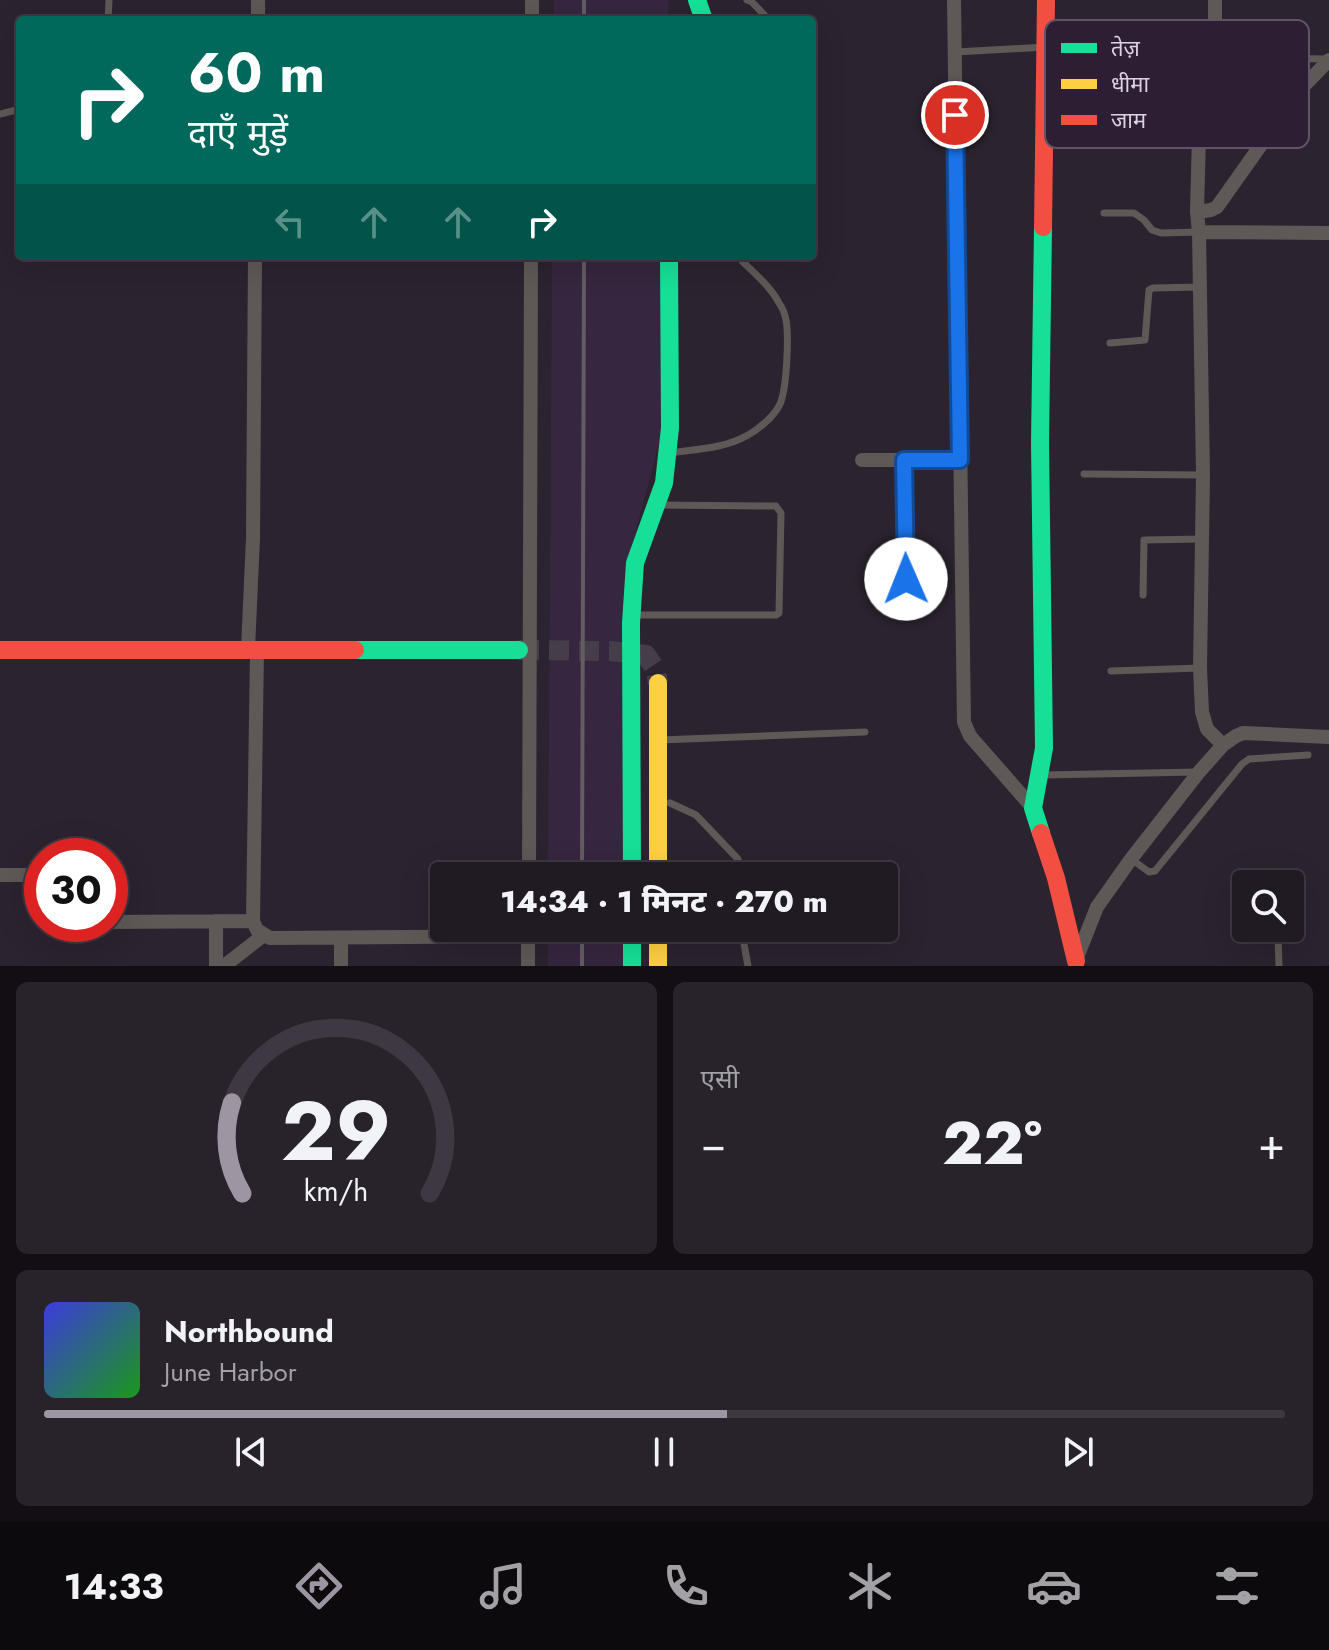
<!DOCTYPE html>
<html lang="hi">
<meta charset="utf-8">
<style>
body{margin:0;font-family:Jost,"Noto Sans Devanagari",sans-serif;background:#28232b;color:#f1f3f6;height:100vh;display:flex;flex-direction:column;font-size:30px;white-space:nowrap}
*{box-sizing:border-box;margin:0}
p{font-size:26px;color:#a2a1a6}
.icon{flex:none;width:44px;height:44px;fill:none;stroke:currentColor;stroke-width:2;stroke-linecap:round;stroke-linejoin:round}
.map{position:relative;height:966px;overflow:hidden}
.sheet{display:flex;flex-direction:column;gap:16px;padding:16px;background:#120e13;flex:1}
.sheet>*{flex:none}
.banner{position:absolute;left:16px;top:16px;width:800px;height:244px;border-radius:8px;box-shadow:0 8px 32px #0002,0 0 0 2px #3d3841;background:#00695c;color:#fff;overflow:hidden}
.buttons{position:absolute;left:1232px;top:870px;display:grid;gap:16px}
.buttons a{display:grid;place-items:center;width:72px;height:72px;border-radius:8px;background:#201a23;box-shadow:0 8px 32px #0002,0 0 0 2px #3d3841;font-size:40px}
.speed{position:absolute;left:24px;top:838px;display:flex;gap:16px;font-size:40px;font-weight:700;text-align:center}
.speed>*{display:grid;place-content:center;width:104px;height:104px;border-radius:50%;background:#201a23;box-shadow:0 8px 32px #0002,0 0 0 2px #3d3841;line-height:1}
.speed .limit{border:12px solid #d22;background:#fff;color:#111}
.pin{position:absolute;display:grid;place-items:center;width:68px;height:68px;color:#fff;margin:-34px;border:4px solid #fff;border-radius:50%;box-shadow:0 2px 8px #0007}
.me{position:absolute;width:88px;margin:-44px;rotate:359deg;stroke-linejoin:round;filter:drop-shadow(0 0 6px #0008)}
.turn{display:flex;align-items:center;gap:28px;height:168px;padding:0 40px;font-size:36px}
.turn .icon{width:104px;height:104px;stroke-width:2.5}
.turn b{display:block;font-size:56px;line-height:68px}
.lanes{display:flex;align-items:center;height:76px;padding:0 40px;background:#0003;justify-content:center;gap:40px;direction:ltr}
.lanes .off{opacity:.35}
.big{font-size:60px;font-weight:800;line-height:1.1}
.sheet .card{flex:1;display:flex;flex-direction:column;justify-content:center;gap:12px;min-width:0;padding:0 28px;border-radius:12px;background:#28232b}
.sheet .dial{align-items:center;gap:0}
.dial svg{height:208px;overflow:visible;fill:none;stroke:#3d3841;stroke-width:7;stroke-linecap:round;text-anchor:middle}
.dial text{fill:#f1f3f6;stroke:none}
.song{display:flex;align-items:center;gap:24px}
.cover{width:96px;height:96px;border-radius:12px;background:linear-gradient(135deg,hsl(240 70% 55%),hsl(120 70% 35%))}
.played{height:8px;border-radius:4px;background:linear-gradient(90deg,#9e95a3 55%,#3d3841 55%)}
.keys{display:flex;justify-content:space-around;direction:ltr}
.heat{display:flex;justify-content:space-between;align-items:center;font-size:44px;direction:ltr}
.sheet .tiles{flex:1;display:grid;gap:16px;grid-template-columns:1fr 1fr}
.card:last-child{grid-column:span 2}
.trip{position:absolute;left:430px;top:862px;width:468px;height:80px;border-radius:8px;background:#201a23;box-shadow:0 8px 32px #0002,0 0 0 2px #3d3841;font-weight:800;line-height:80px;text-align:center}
.menu{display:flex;height:128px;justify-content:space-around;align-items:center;background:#0d0a0e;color:#a2a1a6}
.menu .icon{width:56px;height:56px}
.menu .active{color:#9e95a3}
.menu b{font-size:36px;color:#f1f3f6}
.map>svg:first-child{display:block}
.built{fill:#36263f}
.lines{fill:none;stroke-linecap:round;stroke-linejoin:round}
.secondary-tunnel{stroke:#463d4a;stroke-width:20;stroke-dasharray:20 10;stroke-linecap:butt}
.lane{stroke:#5e5957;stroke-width:7}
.street{stroke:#5e5957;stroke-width:14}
.fast{stroke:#16e098;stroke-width:18}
.slow{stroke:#ffcf43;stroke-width:18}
.jam{stroke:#f24e42;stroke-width:18}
.rail{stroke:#625d5f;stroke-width:4}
.route-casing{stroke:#114b97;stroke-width:20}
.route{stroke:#1a73e8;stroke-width:14}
.key{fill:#2d1e34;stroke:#625468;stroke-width:2}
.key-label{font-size:22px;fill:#dcd3e1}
</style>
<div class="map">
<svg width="1329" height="966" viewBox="0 0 1329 966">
<rect width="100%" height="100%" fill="#2b232f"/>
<path class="built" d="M554,0H669L668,20H554Z
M552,256H664L662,432L628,561L627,876H548Z
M548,928H627V966H548Z"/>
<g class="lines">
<path class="secondary-tunnel" d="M519,650L610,651L646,655L656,670L658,683"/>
<path class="lane" d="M747,0L752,2L769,20
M108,20L109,0
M956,52L1046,47L1203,57
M1215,57L1327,59
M0,114L20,109
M1104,213H1134L1144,220L1152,230L1161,233L1199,232
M1110,343L1145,340L1149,290L1153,288L1199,287
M669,453C695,449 724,449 748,435C759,429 773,417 779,406C787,392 789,336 786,320C785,315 782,307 779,303C771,287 755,274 742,261
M1084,474L1203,475
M1143,595L1144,540L1202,539
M634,615H776L779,613L781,513L776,506L660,505
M1111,671L1200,668
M660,740L865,732
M1043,775L1198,772
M670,803L696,815L737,858L747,876
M1131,859L1149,872L1155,871L1242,764L1249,759L1308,755
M747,928L744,944L748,966
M1278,935L1279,966"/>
<path class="street" d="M954,0L964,722L970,736L1033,808
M1215,0V57
M258,20V0
M532,20V0
M1201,57L1197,212L1199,232L1203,475L1200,668L1202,712L1207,729L1223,745
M1197,212L1211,210L1217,207L1300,90L1329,60
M1199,232L1329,233
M862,460H960
M904,460L906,579
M248,649L253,538L255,256
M257,650L253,921L257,930L270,938L528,936
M0,875H42
M529,876L531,256
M216,921V966
M110,922L253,921
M1076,960L1097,907L1131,859L1199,772L1223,745L1236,736L1243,733L1329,737
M224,966L264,935
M341,966V938
M528,966V928"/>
<path class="fast" d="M697,0L704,20
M355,650H519
M1041,833L1033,808L1044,748L1040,443L1043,227
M632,876L631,623L635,563L664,483L670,428L669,256
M632,928V966"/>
<path class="slow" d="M658,683V876
M658,928V966"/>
<path class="jam" d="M1043,227L1046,0
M0,650H355
M1041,833L1056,878L1076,961"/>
<path class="rail" d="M584,20V0
M582,876L584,256
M582,966V928"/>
</g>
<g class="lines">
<g class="route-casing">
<path id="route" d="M906,579L904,460H960L955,115"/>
</g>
<use href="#route" class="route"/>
</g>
<rect x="1045" y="20" width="264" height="128" rx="12" class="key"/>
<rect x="1061" y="43" width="36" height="10" fill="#16e098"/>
<rect x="1061" y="79" width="36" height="10" fill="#ffcf43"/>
<rect x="1061" y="115" width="36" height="10" fill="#f24e42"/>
<g class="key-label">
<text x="1111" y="56">तेज़</text>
<text x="1111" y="92">धीमा</text>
<text x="1111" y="128">जाम</text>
</g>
</svg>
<div class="buttons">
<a><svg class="icon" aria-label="search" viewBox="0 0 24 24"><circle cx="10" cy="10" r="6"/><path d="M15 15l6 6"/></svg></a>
</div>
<div class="speed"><div class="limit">30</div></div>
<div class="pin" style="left:955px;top:115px;background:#d93025"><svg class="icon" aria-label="arrive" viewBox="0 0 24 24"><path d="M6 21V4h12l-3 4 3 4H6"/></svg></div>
<svg class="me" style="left:906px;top:579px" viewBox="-20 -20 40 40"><circle r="19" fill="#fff"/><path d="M0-13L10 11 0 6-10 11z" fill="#1a73e8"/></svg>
<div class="trip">14:34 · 1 मिनट · 270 m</div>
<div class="banner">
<div class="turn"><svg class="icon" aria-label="right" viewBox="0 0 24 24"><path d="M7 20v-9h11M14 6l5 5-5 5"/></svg><div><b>60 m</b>दाएँ मुड़ें</div></div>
<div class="lanes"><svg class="icon off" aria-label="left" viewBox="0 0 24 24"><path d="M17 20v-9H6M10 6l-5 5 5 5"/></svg><svg class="icon off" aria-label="ahead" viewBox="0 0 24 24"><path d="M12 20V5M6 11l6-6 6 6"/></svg><svg class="icon off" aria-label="ahead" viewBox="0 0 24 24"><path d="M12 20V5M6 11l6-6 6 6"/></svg><svg class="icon" aria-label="right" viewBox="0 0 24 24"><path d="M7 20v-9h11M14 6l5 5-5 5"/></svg></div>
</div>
</div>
<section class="sheet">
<div class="tiles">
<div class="card dial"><svg viewBox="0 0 100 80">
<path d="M14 69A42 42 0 1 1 86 69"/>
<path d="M14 69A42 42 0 0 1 10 34" stroke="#9e95a3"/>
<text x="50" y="56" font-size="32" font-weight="700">29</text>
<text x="50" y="72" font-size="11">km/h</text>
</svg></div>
<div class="card"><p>एसी</p>
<div class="heat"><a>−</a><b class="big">22°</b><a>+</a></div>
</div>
<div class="card">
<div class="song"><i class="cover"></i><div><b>Northbound</b><p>June Harbor</p></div></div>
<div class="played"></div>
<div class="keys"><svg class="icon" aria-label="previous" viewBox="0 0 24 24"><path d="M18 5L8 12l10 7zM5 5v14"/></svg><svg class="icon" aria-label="pause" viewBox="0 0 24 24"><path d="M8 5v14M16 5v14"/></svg><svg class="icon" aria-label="next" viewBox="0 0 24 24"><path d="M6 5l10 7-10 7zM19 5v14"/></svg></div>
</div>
</div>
</section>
<nav class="menu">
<b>14:33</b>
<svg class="icon active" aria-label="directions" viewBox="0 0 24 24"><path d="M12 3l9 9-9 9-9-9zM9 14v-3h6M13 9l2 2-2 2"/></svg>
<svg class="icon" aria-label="music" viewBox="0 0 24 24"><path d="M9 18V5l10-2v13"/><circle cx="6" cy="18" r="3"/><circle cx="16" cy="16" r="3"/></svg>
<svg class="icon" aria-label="phone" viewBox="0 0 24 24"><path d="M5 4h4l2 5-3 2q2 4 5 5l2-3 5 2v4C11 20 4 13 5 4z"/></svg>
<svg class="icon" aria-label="climate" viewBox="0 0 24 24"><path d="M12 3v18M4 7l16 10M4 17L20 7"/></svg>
<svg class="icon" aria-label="car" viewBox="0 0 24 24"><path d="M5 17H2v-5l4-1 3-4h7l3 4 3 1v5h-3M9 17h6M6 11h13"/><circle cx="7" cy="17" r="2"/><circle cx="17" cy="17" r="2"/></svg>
<svg class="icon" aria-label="filters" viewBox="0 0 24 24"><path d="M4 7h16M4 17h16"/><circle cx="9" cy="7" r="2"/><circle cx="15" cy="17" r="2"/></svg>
</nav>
